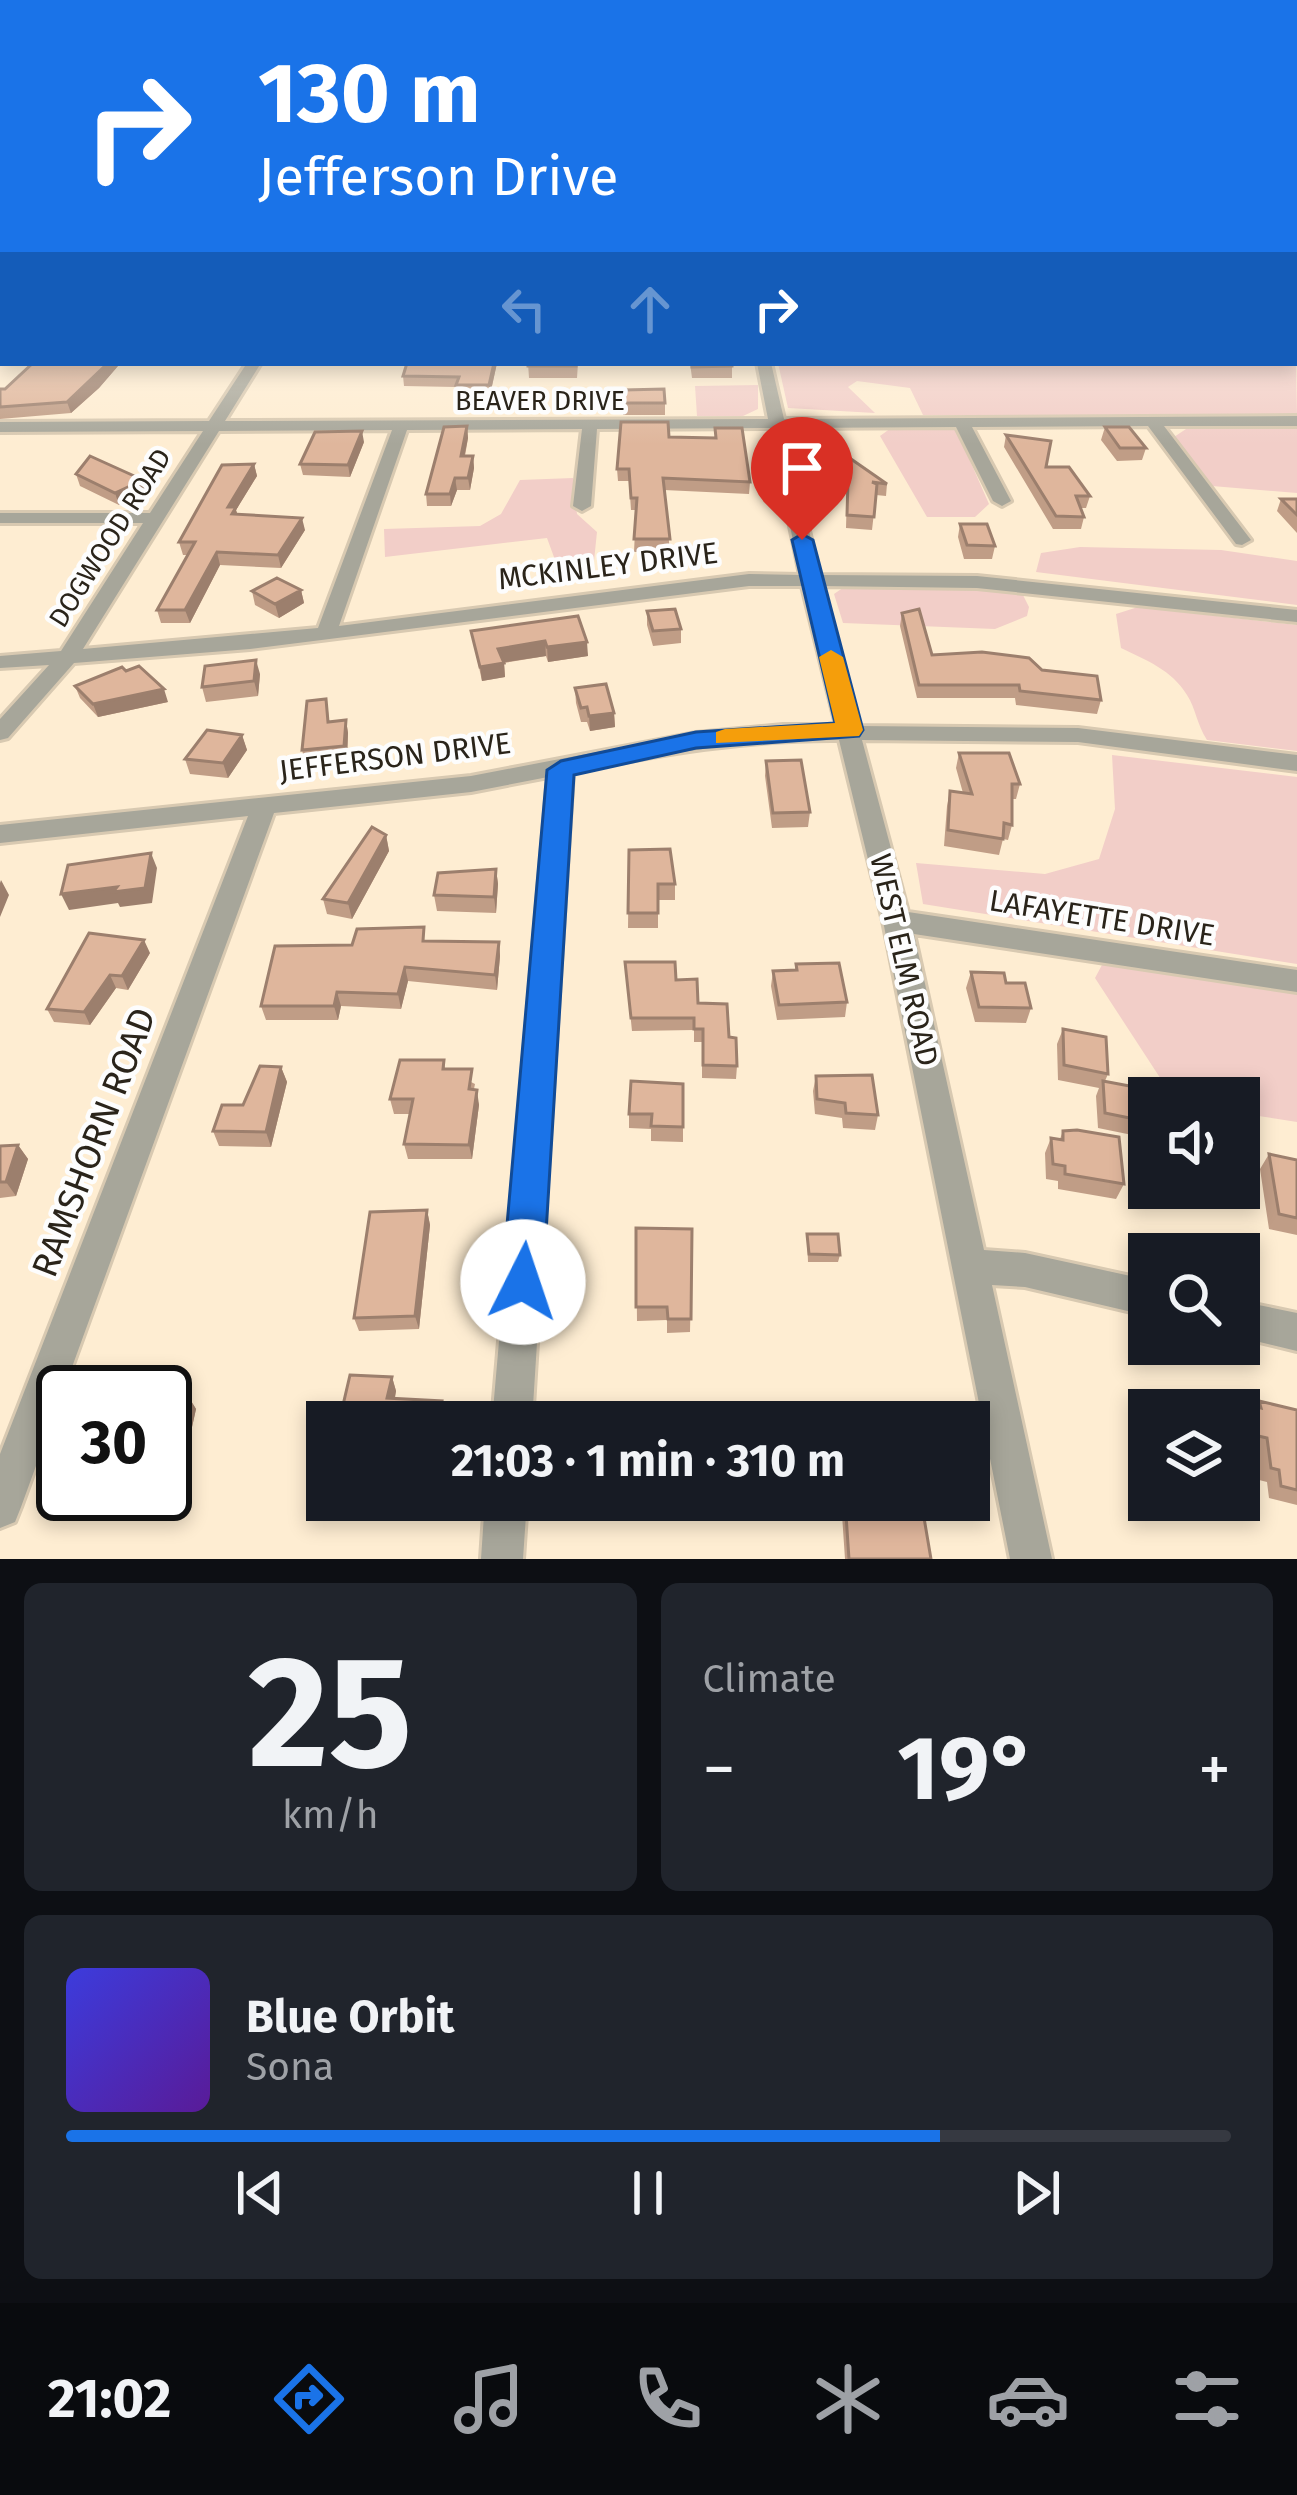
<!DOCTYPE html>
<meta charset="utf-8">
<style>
body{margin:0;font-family:"Fira Sans",sans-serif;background:#20242c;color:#f1f3f6;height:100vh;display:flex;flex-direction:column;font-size:45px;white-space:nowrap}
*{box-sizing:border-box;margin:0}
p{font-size:39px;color:#9ea1a6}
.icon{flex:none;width:66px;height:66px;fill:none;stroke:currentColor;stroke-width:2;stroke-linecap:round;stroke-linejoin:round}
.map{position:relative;height:1559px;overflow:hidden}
.panel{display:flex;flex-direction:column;gap:24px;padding:24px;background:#0d0f14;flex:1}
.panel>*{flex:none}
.top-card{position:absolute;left:0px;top:0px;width:1299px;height:366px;box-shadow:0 6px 18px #0003;background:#1a73e8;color:#fff;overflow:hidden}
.controls{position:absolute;left:1128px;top:1077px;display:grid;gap:24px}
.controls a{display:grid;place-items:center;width:132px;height:132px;border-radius:0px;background:#171b24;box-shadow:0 6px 18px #0003;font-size:60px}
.speed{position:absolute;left:36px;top:1365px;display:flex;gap:24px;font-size:60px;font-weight:700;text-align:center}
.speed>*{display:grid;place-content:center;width:156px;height:156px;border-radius:50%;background:#171b24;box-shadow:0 6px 18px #0003;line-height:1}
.speed .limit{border:6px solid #111;border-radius:18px;background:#fff;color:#111}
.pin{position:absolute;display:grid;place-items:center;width:102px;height:102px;color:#fff;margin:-123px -51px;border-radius:50% 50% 50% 0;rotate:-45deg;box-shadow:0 0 12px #0007}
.pin .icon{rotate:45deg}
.me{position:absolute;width:132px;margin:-66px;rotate:4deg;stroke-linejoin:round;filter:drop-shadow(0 0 9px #0008)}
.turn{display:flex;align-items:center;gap:42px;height:252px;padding:0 60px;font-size:54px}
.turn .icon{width:156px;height:156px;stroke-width:2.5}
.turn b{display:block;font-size:84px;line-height:102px}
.lanes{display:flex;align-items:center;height:114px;padding:0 60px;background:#0003;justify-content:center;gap:60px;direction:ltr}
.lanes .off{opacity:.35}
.big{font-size:90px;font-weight:700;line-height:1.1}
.panel .widget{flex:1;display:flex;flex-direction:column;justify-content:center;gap:18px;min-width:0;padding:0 42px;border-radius:18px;background:#20242c}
.panel .dial{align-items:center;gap:0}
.dial b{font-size:156px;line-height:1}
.song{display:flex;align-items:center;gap:36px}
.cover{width:144px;height:144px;border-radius:18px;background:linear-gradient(135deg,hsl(240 70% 55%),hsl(270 70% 35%))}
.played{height:12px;border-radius:6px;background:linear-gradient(90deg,#1a73e8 75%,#363941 75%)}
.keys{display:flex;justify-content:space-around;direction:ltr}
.heat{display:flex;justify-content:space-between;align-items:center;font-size:66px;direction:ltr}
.panel .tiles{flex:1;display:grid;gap:24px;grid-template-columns:1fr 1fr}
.widget:last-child{grid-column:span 2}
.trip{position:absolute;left:306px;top:1401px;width:684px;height:120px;border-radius:0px;background:#171b24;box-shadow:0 6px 18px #0003;font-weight:700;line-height:120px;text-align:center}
.tabs{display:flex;height:192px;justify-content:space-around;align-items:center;background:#090b0e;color:#9ea1a6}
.tabs .icon{width:84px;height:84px}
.tabs .active{color:#1a73e8}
.tabs b{font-size:54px;color:#f1f3f6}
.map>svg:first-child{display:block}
.green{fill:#f2cec8}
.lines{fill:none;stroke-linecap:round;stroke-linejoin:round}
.street-casing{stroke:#d8c9b1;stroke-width:6}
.street{fill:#a7a69a;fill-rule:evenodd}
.wall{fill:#c09d86}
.shaded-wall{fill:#9c7f6d}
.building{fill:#dfb69c;stroke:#9c7f6d;stroke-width:3}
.route{fill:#1a73e8;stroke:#114b97;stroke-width:3}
.slow{fill:#f59e0b}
.labels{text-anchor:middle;stroke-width:9;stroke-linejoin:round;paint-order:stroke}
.far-street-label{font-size:27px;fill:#2a241a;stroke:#fdfdfd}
.street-label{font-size:30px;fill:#2a241a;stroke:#fdfdfd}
.near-street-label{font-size:36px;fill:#2a241a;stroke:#fdfdfd}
</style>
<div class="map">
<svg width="1297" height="1559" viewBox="0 0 1297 1559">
<rect width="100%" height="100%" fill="#feedd2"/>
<path class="green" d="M1296,361L1297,416L923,415L910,388L857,381L848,387L875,413L788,408L778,363Z
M758,385V409L743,416H697L695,386Z
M1189,427H1297V493L1212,486L1174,437Z
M891,428L956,429L989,504L975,517H927L880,436Z
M573,478L577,514L597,532L592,580L562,579L547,538L385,557L384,529L480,526L501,514L520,480Z
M1080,547L1221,550L1297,561V605L1036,572L1041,553Z
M847,585L1006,591L1023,595L1029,607L1027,616L995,629L843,623L834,594Z
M1138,607L1297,625V751L1207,740C1197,725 1196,709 1187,695C1172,670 1146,660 1121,648L1116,614Z
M1112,755L1297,777V964L923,904L916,863L1045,874L1099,859L1115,809Z
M1103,963L1297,991V1122L1239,1113V1098H1192L1168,1090L1095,978Z"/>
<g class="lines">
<g class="street-casing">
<path id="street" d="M1296,244H1297V250H1296Z
M1296,289H1297V297H1296Z
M0,352H3V360H0Z
M247,363H261L225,421L768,419L757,363H771L784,419L1297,416V426H1164L1251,540L1242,545L1236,544L1148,426L972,427L1011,501L1002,506L993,501L956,427L786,428L819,575L977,576L1297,610V622L977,588L822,586L859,726L1078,728L1297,755V771L1078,742L862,740L908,912L1297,970V992L914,934L984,1250L1025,1253L1149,1280V1316L1025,1287L992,1285L1052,1559H1010L883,921L839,740C748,739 662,754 573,772L532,1422H492L548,777L471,792L274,813L21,1507L15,1522L0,1528V1454L248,816L0,843V825L471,776L696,733L783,725H836L802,586H749L250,649L74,663L8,738L0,740V719L49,665L0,668V656L61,651L143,523H0V513H150L203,431L0,432V422L209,421ZM770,428L800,575L749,574L339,626L407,430L582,429L573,506L582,511L591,506L597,429ZM392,430L318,628L83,649L219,431Z
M1239,1301L1297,1313V1351L1239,1337Z
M485,1500H527L523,1559H481Z"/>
</g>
<use href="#street" class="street"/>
</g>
<path class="wall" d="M407,363H497L490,395L457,394L456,387L404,386L403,376Z
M528,363H578L577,378H529Z
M690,363H732V378H692Z
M118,366L99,388L71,413L0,419V389Z
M623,403H665V415H623Z
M467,426L468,438L465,456H473L474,468L470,490H457L451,506H427L426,494Z
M1105,427L1146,448L1142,460L1117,461L1101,440Z
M715,428L750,482L749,494L664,490L670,552H634L636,510H631L629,481H618L617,469L669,437L715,438Z
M1006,435L1046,467L1090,496L1086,508H1081L1084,517L1081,529H1053L1004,447Z
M364,442L350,477L303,475L300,464Z
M254,464L257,476L236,510L237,514L305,530L281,568L220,565L190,623H161L157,610L187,555H183L179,542Z
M76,474L147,493L119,505L80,486Z
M821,477L887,484L886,496L876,495L872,530L846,528L847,492L820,489Z
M1281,499H1297V533L1277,511Z
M960,524L995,546L992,559H964L958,537Z
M301,590L304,603L279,618L255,605L252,591Z
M647,611L681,629V643L653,646L647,625Z
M902,613L932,655L1042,670L1101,700L1097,714L1016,705L1015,698H917L900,626Z
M578,616L588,656L548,662L546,656L504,663L505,677L482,681L471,631Z
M260,674L258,696L206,702L202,687Z
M75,686L168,702L98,717L80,698Z
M575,688L614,713L615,727L590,731L587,722H581L576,703Z
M328,711L329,722L346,720L348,733L347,758L305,762L302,750Z
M242,735L247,750L228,778L190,774L185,759Z
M959,753L1020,784L1016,799H1012V825L1008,840L1003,839L999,855L944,846L947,806L950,791L963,793L956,768Z
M766,761L810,812L808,827L772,828L765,776Z
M386,835L389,851L352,919L327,914L323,899Z
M629,850L675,884V900H658V928H628Z
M496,869L498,884L496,913L437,911L434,895Z
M427,941L499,942L500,956L497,990L408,981L401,1009L341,1006L338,1020H266L261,1006L352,945Z
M150,953L128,990L116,988L90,1025L54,1022L47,1009Z
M625,962L676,980L729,1037L737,1066L736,1079L702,1078V1042H694V1030L632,1031Z
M796,964L847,1002L845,1017L777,1020L771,986L773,971L795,970Z
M971,972L1006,983L1031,1008L1026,1023L975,1022L966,988Z
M1063,1029L1108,1074L1105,1081L1149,1098V1134L1147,1138L1098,1128L1096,1096L1099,1088L1058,1080L1057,1044Z
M444,1060L445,1069L475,1084L474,1089L479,1105L472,1159H408L404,1144L410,1114H394L390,1099Z
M281,1067L287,1082L271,1147L219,1146L213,1131L243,1105Z
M816,1076L878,1115L875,1130L843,1128L842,1118L815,1114L813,1091Z
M683,1084V1142L651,1141V1129L629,1128V1114Z
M1063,1131L1124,1184L1116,1199L1058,1189V1181L1046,1179L1045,1153L1051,1138L1060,1139Z
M18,1145L28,1159L16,1196L0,1198V1146Z
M1269,1154L1297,1160V1235L1269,1229L1260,1169Z
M427,1210L430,1225L419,1329L359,1331L354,1318Z
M636,1228L692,1229L690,1332L667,1333V1320L637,1321Z
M807,1234L840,1255L838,1262H808Z
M350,1375L392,1377L396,1391L395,1398L442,1401L445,1414L444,1422H327V1460L322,1459L315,1447L323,1417L340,1418Z
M188,1396L196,1409L178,1490H165V1397Z
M1259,1401L1297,1410V1505L1269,1498L1267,1482L1259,1480L1255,1451L1239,1447V1410H1232L1238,1403L1255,1407Z
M841,1500H921L931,1559H845Z"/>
<path class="shaded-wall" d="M108,363H117L118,366L99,388L71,413L67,402Z
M494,363H497L490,395L489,385Z
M467,426L468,438L462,468L461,456Z
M362,431L364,442L350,477L348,465Z
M473,456L474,468L470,490L468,478Z
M254,464L257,476L236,510L239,519L228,507Z
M455,478L457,490L451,506L450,494Z
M143,480L147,493L119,505L115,493Z
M302,518L305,530L281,568L278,555Z
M217,552L220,565L190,623L185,610Z
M301,590L304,603L279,618L275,604Z
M545,641L546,656L500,663L498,649Z
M587,642L588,656L548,662L547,647Z
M256,660L260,674L258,696L254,681Z
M504,663L505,677L482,681L480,667Z
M164,689L168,702L98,717L93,704Z
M614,713L615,727L590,731L589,716Z
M346,720L348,733L347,758L344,746Z
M242,735L247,750L228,778L223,763Z
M386,835L389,851L352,919L348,903Z
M151,853L157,868L152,903L120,907L118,903L69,910L61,894Z
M496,869L498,884L496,913L494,897Z
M1,880L9,895L0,917V883Z
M144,940L150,953L128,990L122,976Z
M499,942L500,956L497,990L495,975Z
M405,967L408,981L401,1009L398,994Z
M110,975L116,988L90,1025L84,1012Z
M337,992L341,1006L338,1020L334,1006Z
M281,1067L287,1082L271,1147L266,1132Z
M477,1090L479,1105L472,1159L469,1145Z
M18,1145L28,1159L16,1196L6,1182Z
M427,1210L430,1225L419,1329L415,1316Z
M392,1377L396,1391L392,1411L387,1398Z
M188,1396L196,1409L178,1490L169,1478Z
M442,1401L445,1414L444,1422H438Z"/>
<path class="building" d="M3,236V333L0,335V295H3V281H0V248H3Z
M33,363H108L67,402L0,407V389H5Z
M407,363H494L489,385H456L459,377L403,376Z
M528,363H576V366H528Z
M692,363H732V366L692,367Z
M664,389L665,403H623L624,390Z
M621,422H668L669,437L716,438L715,428H742L750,482L663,478L670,539H634L637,498H631L629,469H617Z
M467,426L461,456H473L468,478H455L450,494H426L444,427Z
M1105,427H1129L1146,448H1120Z
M362,431L348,465L300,464L315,432Z
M1006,435L1051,441L1046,467H1069L1090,496H1076L1084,517L1056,516Z
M828,443L887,484L872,482L877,484L874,517L847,515L848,480L821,477Z
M90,456L143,480L115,493L76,474Z
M254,464L228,507H236L232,514L302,518L278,555L217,552L185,610H157L195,542H179L222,465Z
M1281,499H1297V515Z
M960,524H987L995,546L967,545Z
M277,578L301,590L275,604L252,591Z
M675,609L681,629L653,631L647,611Z
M919,609L932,655L982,652L1029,658L1042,670L1097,676L1101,700L1020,691L1019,685H919L902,613Z
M578,616L587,642L547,647L545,641L498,649L504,663L480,667L471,631Z
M256,660L254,681L202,687L205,666Z
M139,666L164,689L93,704L75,686L122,667L126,671Z
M606,684L614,713L589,716L587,707L581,708L575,688Z
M326,699L328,722L346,720L344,746L302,750L307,701Z
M207,730L242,735L223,763L185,759Z
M959,753H1009L1020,784H1012V825L1004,823L1003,839L948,830L950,791L972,794Z
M801,760L810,812L773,813L766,761Z
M372,827L386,835L348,903L323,899Z
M670,849L675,884H658V913H628L629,850Z
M151,853L145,888L113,892L117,887L61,894L68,865Z
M496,869L494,897L434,895L438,873Z
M424,927L423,941L499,942L495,975L405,967L398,994L337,992L334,1006H261L275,946L352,945L357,929Z
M89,933L144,940L122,976L110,975L84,1012L47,1009Z
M625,962H675L676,980L697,979L698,1003L727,1004L729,1037L736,1038L737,1066L703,1065V1029H694V1018H631Z
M839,963L847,1002L779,1005L773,971L797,970L796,964Z
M971,972L1004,973L1006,983H1025L1031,1008L979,1007Z
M1063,1029L1106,1037L1108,1074L1064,1065Z
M400,1060H444L443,1069H472L469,1089L477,1090L469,1145L404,1144L413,1099H390Z
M260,1066L281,1067L266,1132L213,1131L222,1105H243Z
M872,1075L878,1115L846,1113L845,1103L817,1099L816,1076Z
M631,1081L683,1084V1127L651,1126L652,1114H629Z
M1103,1081L1151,1090L1152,1098H1149V1122L1105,1113Z
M1077,1130L1119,1137L1124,1184L1065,1174V1166L1053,1164L1051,1138L1063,1140V1131Z
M18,1145L6,1182H0V1146Z
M1269,1154L1297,1160V1218L1279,1214Z
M427,1210L415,1316L354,1318L370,1212Z
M636,1228L692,1229L691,1319H668L667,1307H636Z
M807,1234H838L840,1255L809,1254Z
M350,1375L392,1377L387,1398L442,1401L438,1422H327V1448L315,1447L323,1417L340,1418Z
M188,1396L169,1478H165V1397Z
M1259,1401L1297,1410V1490L1281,1486L1279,1470L1271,1468L1267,1438L1241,1432L1238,1403L1261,1408Z
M845,1500H921L931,1559H849Z"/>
<linearGradient id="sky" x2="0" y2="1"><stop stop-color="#8cb5c4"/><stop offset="0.51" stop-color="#fff7eb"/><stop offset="1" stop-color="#fff7eb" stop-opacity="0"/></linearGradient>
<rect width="1297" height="444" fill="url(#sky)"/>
<path class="route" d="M802,534L813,540L863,730L859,736L696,748L574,775L543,1282L537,1296L523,1302L508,1296L502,1282L547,770L561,761L696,732L835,723L792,540Z"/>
<path class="slow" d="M831,650L843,657L863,730L859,736L716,743V732L725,729L835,723L819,657Z"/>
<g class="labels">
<g class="far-street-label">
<text x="540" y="410">BEAVER DRIVE</text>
<text transform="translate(110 538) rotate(-58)" y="9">DOGWOOD ROAD</text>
</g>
<g class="street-label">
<text transform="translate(608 566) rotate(-7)" y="10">MCKINLEY DRIVE</text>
<text transform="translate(395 757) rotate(-7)" y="10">JEFFERSON DRIVE</text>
<text transform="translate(1102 918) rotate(9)" y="10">LAFAYETTE DRIVE</text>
<text transform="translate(904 960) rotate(77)" y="10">WEST ELM ROAD</text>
</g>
<g class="near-street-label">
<text transform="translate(93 1142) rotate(-69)" y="13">RAMSHORN ROAD</text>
</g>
</g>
</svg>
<div class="controls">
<a><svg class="icon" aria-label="sound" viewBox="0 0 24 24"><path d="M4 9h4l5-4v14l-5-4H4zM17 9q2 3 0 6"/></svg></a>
<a><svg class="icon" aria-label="search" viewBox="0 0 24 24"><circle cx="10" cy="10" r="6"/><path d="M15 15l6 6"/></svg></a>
<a><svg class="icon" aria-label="layers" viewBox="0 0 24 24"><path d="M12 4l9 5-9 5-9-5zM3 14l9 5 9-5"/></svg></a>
</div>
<div class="speed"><div class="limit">30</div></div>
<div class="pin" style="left:802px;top:540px;background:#d93025"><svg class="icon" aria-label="arrive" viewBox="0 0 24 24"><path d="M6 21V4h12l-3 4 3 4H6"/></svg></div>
<svg class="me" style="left:523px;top:1282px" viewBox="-20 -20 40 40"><circle r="19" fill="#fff"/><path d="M0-13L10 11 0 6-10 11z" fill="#1a73e8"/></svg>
<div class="trip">21:03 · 1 min · 310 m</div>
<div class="top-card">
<div class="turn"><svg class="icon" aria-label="right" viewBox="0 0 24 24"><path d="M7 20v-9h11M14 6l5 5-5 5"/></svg><div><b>130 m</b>Jefferson Drive</div></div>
<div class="lanes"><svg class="icon off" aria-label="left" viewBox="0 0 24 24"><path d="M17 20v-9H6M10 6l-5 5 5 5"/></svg><svg class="icon off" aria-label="ahead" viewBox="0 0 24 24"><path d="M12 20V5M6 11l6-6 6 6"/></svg><svg class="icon" aria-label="right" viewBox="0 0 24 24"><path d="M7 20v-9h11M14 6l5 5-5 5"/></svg></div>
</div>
</div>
<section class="panel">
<div class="tiles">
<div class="widget dial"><b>25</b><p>km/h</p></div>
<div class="widget"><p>Climate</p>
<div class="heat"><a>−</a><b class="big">19°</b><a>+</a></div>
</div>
<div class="widget">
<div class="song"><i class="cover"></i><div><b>Blue Orbit</b><p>Sona</p></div></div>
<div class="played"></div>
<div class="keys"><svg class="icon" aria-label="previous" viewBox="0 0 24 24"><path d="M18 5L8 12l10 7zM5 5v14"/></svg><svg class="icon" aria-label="pause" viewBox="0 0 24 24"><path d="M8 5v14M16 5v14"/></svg><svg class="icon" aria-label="next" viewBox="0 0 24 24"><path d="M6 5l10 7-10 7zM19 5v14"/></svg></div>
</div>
</div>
</section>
<nav class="tabs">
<b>21:02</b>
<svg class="icon active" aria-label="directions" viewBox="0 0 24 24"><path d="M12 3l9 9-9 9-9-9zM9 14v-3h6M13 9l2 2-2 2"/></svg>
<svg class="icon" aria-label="music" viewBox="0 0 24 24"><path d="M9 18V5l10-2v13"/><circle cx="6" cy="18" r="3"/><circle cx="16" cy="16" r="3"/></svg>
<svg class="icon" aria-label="phone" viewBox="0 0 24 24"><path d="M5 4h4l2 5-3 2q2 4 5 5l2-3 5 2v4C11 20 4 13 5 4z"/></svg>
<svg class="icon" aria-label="climate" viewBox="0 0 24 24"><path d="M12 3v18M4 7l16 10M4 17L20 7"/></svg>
<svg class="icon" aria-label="car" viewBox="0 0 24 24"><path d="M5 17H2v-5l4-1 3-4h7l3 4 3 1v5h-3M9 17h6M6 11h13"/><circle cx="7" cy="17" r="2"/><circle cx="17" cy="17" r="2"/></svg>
<svg class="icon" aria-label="filters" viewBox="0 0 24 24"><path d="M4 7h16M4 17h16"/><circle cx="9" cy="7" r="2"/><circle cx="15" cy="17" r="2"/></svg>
</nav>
